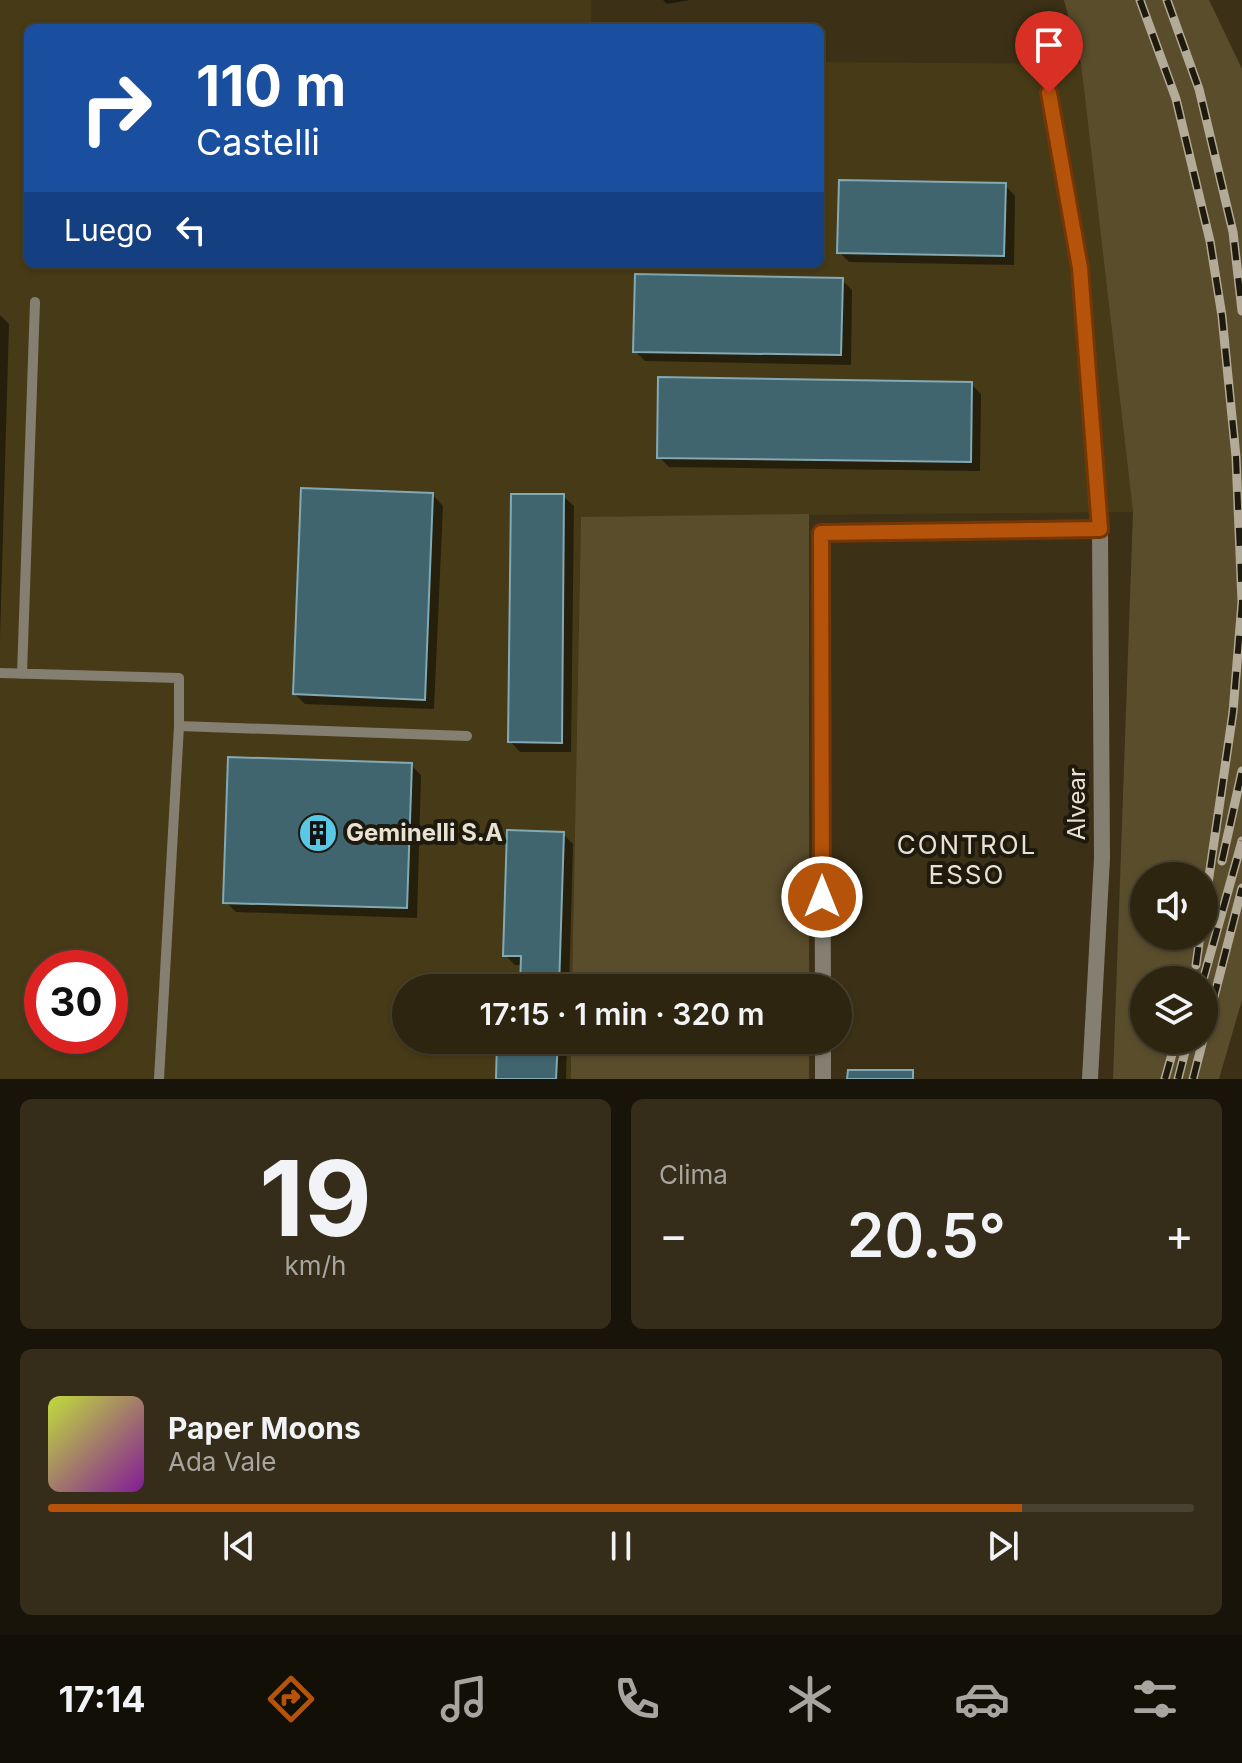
<!DOCTYPE html>
<html lang="es">
<meta charset="utf-8">
<style>
body{margin:0;font-family:Inter,sans-serif;background:#352d19;color:#f1f3f6;height:100vh;display:flex;flex-direction:column;font-size:30px;white-space:nowrap}
*{box-sizing:border-box;margin:0}
p{font-size:26px;color:#a7a59f}
.icon{flex:none;width:44px;height:44px;fill:none;stroke:currentColor;stroke-width:2;stroke-linecap:round;stroke-linejoin:round}
.map{position:relative;height:1079px;overflow:hidden}
.side{display:flex;flex-direction:column;gap:20px;padding:20px;background:#191409;flex:1}
.side>*{flex:none}
.guide{position:absolute;left:24px;top:24px;width:800px;height:244px;border-radius:12px;box-shadow:0 2px 6px #0004,0 0 0 2px #484230;background:#1a4fa0;color:#fff;overflow:hidden}
.fabs{position:absolute;left:1130px;top:862px;display:grid;gap:16px}
.fabs a{display:grid;place-items:center;width:88px;height:88px;border-radius:50%;background:#2d2510;box-shadow:0 2px 6px #0004,0 0 0 2px #484230;font-size:40px}
.speed{position:absolute;left:24px;top:950px;display:flex;gap:16px;font-size:40px;font-weight:700;text-align:center}
.speed>*{display:grid;place-content:center;width:104px;height:104px;border-radius:50%;background:#2d2510;box-shadow:0 2px 6px #0004,0 0 0 2px #484230;line-height:1}
.speed .limit{border:12px solid #d22;background:#fff;color:#111}
.pin{position:absolute;display:grid;place-items:center;width:68px;height:68px;color:#fff;margin:-82px -34px;border-radius:50% 50% 50% 0;rotate:-45deg;box-shadow:0 0 8px #0007}
.pin .icon{rotate:45deg}
.me{position:absolute;width:88px;margin:-44px;rotate:0deg;stroke-linejoin:round;filter:drop-shadow(0 0 6px #0008)}
.turn{display:flex;align-items:center;gap:28px;height:168px;padding:0 40px;font-size:36px}
.turn .icon{width:104px;height:104px;stroke-width:2.5}
.turn b{display:block;font-size:56px;line-height:68px}
.then{display:flex;align-items:center;height:76px;padding:0 40px;background:#0003;gap:16px;font-size:30px}
.big{font-size:60px;font-weight:600;line-height:1.1}
.side .card{flex:1;display:flex;flex-direction:column;justify-content:center;gap:12px;min-width:0;padding:0 28px;border-radius:12px;background:#352d19}
.side .dial{align-items:center;gap:0}
.dial b{font-size:104px;line-height:1}
.song{display:flex;align-items:center;gap:24px}
.cover{width:96px;height:96px;border-radius:12px;background:linear-gradient(135deg,hsl(70 70% 55%),hsl(290 70% 35%))}
.played{height:8px;border-radius:4px;background:linear-gradient(90deg,#b45309 85%,#484230 85%)}
.keys{display:flex;justify-content:space-around;direction:ltr}
.heat{display:flex;justify-content:space-between;align-items:center;font-size:44px;direction:ltr}
.side .tiles{flex:1;display:grid;gap:20px;grid-template-columns:1fr 1fr}
.card:last-child{grid-column:span 2}
.trip{position:absolute;left:392px;top:974px;width:460px;height:80px;border-radius:40px;background:#2d2510;box-shadow:0 2px 6px #0004,0 0 0 2px #484230;font-weight:600;line-height:80px;text-align:center}
.tabs{display:flex;height:128px;justify-content:space-around;align-items:center;background:#120f06;color:#a7a59f}
.tabs .icon{width:56px;height:56px}
.tabs .current{color:#b45309}
.tabs b{font-size:36px;color:#f1f3f6}
.map>svg:first-child{display:block}
.built{fill:#473a16;fill-rule:evenodd}
.green{fill:#5a4d2c;fill-rule:evenodd}
.shadow{fill:#0007}
.building{fill:#40656f;stroke:#83a9b4;stroke-width:2}
.lines{fill:none;stroke-linecap:round;stroke-linejoin:round}
.lane{stroke:#857f72;stroke-width:10}
.street{stroke:#857f72;stroke-width:16}
.rail-casing{stroke:#b3aa97;stroke-width:9}
.rail{stroke:#1e1a0e;stroke-width:6;stroke-dasharray:18;stroke-linecap:butt}
.route-casing{stroke:#753606;stroke-width:20}
.route{stroke:#b45309;stroke-width:14}
.labels{text-anchor:middle;stroke-width:8;stroke-linejoin:round;paint-order:stroke}
.street-label{font-size:24px;fill:#e9e2d2;stroke:#1e1a0e}
.poi-label{font-size:24px;font-weight:bold;fill:#e9e2d2;stroke:#1e1a0e;text-anchor:start}
.neighbourhood-label{font-size:26px;letter-spacing:2px;fill:#e9e2d2;stroke:#1e1a0e}
</style>
<div class="map">
<svg width="1242" height="1079" viewBox="0 0 1242 1079">
<rect width="100%" height="100%" fill="#3c3116"/>
<path class="built" d="M0,0H591V28H28V264H820V62L1081,64L1133,512L581,517L572,988H406V1040H571V1079H0ZM42,968H110V1036H42Z"/>
<path class="green" d="M1064,0H1209L1242,69V1000L1219,1079H1113L1133,512L1081,64ZM1144,876H1204V936H1144ZM1144,980H1204V1040H1144Z
M809,514V988H572L581,517Z
M571,1040H809V1079H571Z"/>
<path class="shadow" d="M663,0H690L667,4Z
M1005,185L1015,196L1014,265L849,262L839,252Z
M842,280L852,290L851,365L645,361L635,351Z
M0,315L9,324L0,638Z
M971,384L981,394L980,471L669,467L659,457Z
M433,495L443,506L434,709L305,704L295,694Z
M563,496L574,506L571,752H520L510,741Z
M411,765L421,775L417,918L236,912L226,902Z
M563,834L573,844L569,988H522L523,965H515L505,955Z
M499,1040H567L566,1079H498Z"/>
<path class="building" d="M839,180L1006,183L1004,256L837,253Z
M635,274L843,278L841,355L633,352Z
M658,377L972,382L971,462L657,458Z
M301,488L433,493L425,700L293,694Z
M511,494H564L562,743L508,742Z
M228,757L412,763L407,908L223,903Z
M507,830L564,832L559,988H520L521,956H503Z
M497,1040H558L556,1079H496Z
M848,1070H913V1079H847Z"/>
<g class="lines">
<path class="lane" d="M1043,63L1080,268L1100,529
M0,673L179,678V726L159,1079
M22,674L35,302
M179,726L467,736"/>
<path class="street" d="M823,988L821,533L1100,529L1102,858L1090,1079
M823,1040V1079"/>
<g class="rail-casing">
<path id="rail" d="M1140,0L1176,99L1210,241L1222,316L1236,457L1242,602L1233,712L1204,911
M1167,0L1199,89L1233,232L1242,311
M1222,861L1242,771
M1204,932L1212,900
M1196,965L1200,936
M1203,980L1242,841
M1204,1036L1242,888
M1165,1079L1176,1040
M1178,1079L1188,1040
M1193,1079L1203,1040"/>
</g>
<use href="#rail" class="rail"/>
</g>
<g class="lines">
<g class="route-casing">
<path id="route" d="M822,897L821,533L1100,529L1080,268L1049,93"/>
</g>
<use href="#route" class="route"/>
</g>
<defs>
<g id="building-disc" transform="scale(2)"><circle r="9.5" fill="#59c8e4" stroke="#1e1a0e"/><path d="M-4-6H4V6H1V3H-1V6H-4ZM-2.5-4.3h1.7v1.8h-1.7ZM.8-4.3h1.7v1.8H.8ZM-2.5-1h1.7V.8h-1.7ZM.8-1h1.7V.8H.8Z" fill="#111"/></g>
</defs>
<g fill-rule="evenodd">
<use href="#building-disc" x="318" y="833"/>
</g>
<g class="labels">
<g class="street-label">
<text transform="translate(1077 804) rotate(-90)" y="8">Alvear</text>
</g>
<g class="poi-label">
<text x="346" y="841">Geminelli S.A</text>
</g>
<g class="neighbourhood-label">
<text x="967" y="854">CONTROL<tspan x="967" dy="30">ESSO</tspan></text>
</g>
</g>
</svg>
<div class="fabs">
<a><svg class="icon" aria-label="sound" viewBox="0 0 24 24"><path d="M4 9h4l5-4v14l-5-4H4zM17 9q2 3 0 6"/></svg></a>
<a><svg class="icon" aria-label="layers" viewBox="0 0 24 24"><path d="M12 4l9 5-9 5-9-5zM3 14l9 5 9-5"/></svg></a>
</div>
<div class="speed"><div class="limit">30</div></div>
<div class="pin" style="left:1049px;top:93px;background:#d93025"><svg class="icon" aria-label="arrive" viewBox="0 0 24 24"><path d="M6 21V4h12l-3 4 3 4H6"/></svg></div>
<svg class="me" style="left:822px;top:897px" viewBox="-20 -20 40 40"><circle r="17" fill="#b45309" stroke="#fff" stroke-width="3"/><path d="M0-11L8 9 0 5-8 9z" fill="#fff"/></svg>
<div class="trip">17:15 · 1 min · 320 m</div>
<div class="guide">
<div class="turn"><svg class="icon" aria-label="right" viewBox="0 0 24 24"><path d="M7 20v-9h11M14 6l5 5-5 5"/></svg><div><b>110 m</b>Castelli</div></div>
<div class="then">Luego<svg class="icon" aria-label="left" viewBox="0 0 24 24"><path d="M17 20v-9H6M10 6l-5 5 5 5"/></svg></div>
</div>
</div>
<section class="side">
<div class="tiles">
<div class="card dial"><b>19</b><p>km/h</p></div>
<div class="card"><p>Clima</p>
<div class="heat"><a>−</a><b class="big">20.5°</b><a>+</a></div>
</div>
<div class="card">
<div class="song"><i class="cover"></i><div><b>Paper Moons</b><p>Ada Vale</p></div></div>
<div class="played"></div>
<div class="keys"><svg class="icon" aria-label="previous" viewBox="0 0 24 24"><path d="M18 5L8 12l10 7zM5 5v14"/></svg><svg class="icon" aria-label="pause" viewBox="0 0 24 24"><path d="M8 5v14M16 5v14"/></svg><svg class="icon" aria-label="next" viewBox="0 0 24 24"><path d="M6 5l10 7-10 7zM19 5v14"/></svg></div>
</div>
</div>
</section>
<nav class="tabs">
<b>17:14</b>
<svg class="icon current" aria-label="directions" viewBox="0 0 24 24"><path d="M12 3l9 9-9 9-9-9zM9 14v-3h6M13 9l2 2-2 2"/></svg>
<svg class="icon" aria-label="music" viewBox="0 0 24 24"><path d="M9 18V5l10-2v13"/><circle cx="6" cy="18" r="3"/><circle cx="16" cy="16" r="3"/></svg>
<svg class="icon" aria-label="phone" viewBox="0 0 24 24"><path d="M5 4h4l2 5-3 2q2 4 5 5l2-3 5 2v4C11 20 4 13 5 4z"/></svg>
<svg class="icon" aria-label="climate" viewBox="0 0 24 24"><path d="M12 3v18M4 7l16 10M4 17L20 7"/></svg>
<svg class="icon" aria-label="car" viewBox="0 0 24 24"><path d="M5 17H2v-5l4-1 3-4h7l3 4 3 1v5h-3M9 17h6M6 11h13"/><circle cx="7" cy="17" r="2"/><circle cx="17" cy="17" r="2"/></svg>
<svg class="icon" aria-label="filters" viewBox="0 0 24 24"><path d="M4 7h16M4 17h16"/><circle cx="9" cy="7" r="2"/><circle cx="15" cy="17" r="2"/></svg>
</nav>
